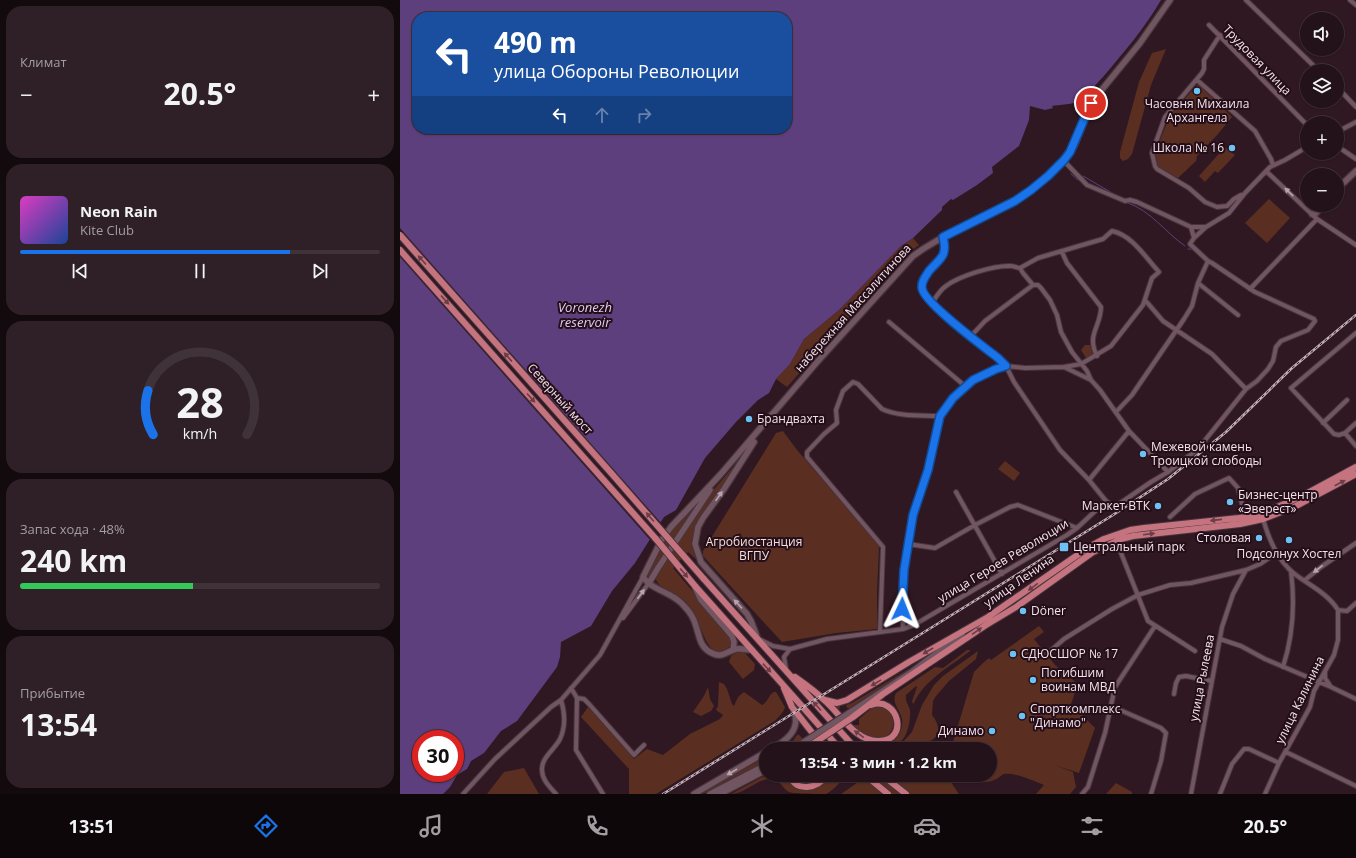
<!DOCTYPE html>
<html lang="ru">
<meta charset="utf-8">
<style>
body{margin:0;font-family:"Open Sans",sans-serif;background:#2f2027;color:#f1f3f6;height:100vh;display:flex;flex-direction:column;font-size:15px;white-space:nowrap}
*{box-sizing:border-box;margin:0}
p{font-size:13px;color:#a39ea2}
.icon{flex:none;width:22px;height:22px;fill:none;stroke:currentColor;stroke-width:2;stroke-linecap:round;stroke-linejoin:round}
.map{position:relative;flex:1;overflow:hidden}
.drawer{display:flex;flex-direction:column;gap:6px;padding:6px;background:#130a0e;width:400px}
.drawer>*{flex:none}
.guide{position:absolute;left:12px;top:12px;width:380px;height:122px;border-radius:16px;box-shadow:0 1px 3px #0004,0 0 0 1px #403239;background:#1a4fa0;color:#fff;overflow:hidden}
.controls{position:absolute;left:900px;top:12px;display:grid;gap:8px}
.controls a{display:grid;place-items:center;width:44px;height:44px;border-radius:50%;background:#23121a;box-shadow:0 1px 3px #0004,0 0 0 1px #403239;font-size:20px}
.speed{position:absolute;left:12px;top:730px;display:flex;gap:8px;font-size:20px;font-weight:700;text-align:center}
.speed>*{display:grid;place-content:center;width:52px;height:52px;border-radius:50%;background:#23121a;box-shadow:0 1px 3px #0004,0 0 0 1px #403239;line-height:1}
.speed .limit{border:6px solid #d22;background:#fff;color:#111}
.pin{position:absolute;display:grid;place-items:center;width:34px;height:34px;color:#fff;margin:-17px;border:2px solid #fff;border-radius:50%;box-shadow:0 1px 4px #0007}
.me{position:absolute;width:44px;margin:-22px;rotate:2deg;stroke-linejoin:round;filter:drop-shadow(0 0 3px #0008)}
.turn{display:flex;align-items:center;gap:14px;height:84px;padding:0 16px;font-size:18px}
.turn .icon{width:52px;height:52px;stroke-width:2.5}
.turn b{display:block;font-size:28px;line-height:34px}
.lanes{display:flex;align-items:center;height:38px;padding:0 16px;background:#0003;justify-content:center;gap:20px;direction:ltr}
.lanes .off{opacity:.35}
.big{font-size:30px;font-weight:700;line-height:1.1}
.drawer .tile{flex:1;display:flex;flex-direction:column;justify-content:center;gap:6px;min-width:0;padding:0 14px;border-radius:16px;background:#2f2027}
.drawer .dial{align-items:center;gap:0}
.dial svg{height:104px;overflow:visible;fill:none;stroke:#403239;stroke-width:7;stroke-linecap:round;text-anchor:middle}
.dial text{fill:#f1f3f6;stroke:none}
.song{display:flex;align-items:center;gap:12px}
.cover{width:48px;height:48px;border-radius:6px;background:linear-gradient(135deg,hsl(310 70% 55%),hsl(220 70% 35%))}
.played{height:4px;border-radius:2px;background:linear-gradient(90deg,#1a73e8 75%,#403239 75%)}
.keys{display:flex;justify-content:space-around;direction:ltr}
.heat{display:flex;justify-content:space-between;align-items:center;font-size:22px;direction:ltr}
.charge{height:6px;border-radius:3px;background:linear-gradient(90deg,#34c759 48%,#403239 0)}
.trip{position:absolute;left:359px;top:742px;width:238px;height:40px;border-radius:20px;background:#23121a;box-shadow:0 1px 3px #0004,0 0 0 1px #403239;font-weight:700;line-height:40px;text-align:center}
.tabs{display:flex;height:64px;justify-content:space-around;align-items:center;background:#0e070a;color:#a39ea2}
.tabs .icon{width:28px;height:28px}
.tabs .on{color:#1a73e8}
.tabs b{font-size:18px;color:#f1f3f6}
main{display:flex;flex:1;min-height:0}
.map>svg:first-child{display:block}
.green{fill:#5a2f22}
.water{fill:#5e3f7d;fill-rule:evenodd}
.pier{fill:#2f1822}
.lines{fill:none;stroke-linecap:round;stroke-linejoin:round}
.stream{stroke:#5e3f7d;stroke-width:1}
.street-casing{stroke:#47343d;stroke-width:6}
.secondary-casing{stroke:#47343d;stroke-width:8}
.primary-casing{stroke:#47343d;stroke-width:8}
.street{stroke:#715561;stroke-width:4}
.secondary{stroke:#715561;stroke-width:5.5}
.primary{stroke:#c5747f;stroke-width:6}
.rail-casing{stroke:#c2b0b7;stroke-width:2.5}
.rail{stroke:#240e19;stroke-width:1;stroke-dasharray:3;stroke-linecap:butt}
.secondary-bridge-casing{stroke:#47343d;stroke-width:8;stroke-linecap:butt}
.primary-bridge-casing{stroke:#47343d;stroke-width:8;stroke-linecap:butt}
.secondary-bridge{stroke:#715561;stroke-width:5.5}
.primary-bridge{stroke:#c5747f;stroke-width:6}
.oneway{fill:#b9a3ac}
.oneway2{fill:#6c3c47}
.route-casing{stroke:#114b97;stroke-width:10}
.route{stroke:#1a73e8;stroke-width:7}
.poi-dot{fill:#6ec2f3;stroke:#240e19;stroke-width:1.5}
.labels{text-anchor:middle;stroke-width:4;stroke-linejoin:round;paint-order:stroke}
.street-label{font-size:12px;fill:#f4e3e9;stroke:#240e19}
.poi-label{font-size:12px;fill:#f4e3e9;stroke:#240e19;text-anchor:start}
.park-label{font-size:12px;fill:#f5ded7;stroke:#240e19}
.water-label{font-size:13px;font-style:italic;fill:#dfcef3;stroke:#240e19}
</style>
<main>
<section class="drawer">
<div class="tile"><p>Климат</p>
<div class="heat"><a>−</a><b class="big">20.5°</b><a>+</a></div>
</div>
<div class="tile">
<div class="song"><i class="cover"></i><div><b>Neon Rain</b><p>Kite Club</p></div></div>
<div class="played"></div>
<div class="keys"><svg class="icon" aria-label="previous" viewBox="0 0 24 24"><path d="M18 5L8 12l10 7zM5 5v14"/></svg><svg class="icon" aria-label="pause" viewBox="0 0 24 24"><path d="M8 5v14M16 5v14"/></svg><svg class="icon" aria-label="next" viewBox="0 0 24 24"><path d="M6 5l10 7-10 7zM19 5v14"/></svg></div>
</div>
<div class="tile dial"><svg viewBox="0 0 100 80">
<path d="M14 69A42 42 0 1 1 86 69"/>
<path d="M14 69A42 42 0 0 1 10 35" stroke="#1a73e8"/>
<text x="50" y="56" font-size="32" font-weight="700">28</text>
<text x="50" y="72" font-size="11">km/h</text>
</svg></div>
<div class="tile"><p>Запас хода · 48%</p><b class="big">240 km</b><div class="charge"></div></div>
<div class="tile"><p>Прибытие</p><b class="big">13:54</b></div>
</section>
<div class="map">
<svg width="956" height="794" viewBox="0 0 956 794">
<rect width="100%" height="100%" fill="#2f1822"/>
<path class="green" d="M766,49L751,85L732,154L728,159L723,161L720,158V152L739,82L752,53Z
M798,84L832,117L818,134L797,156L796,161L778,178L758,167L755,153L770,115Z
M825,147L835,155L818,173L815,171L805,182L799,176Z
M869,199L890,218L867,243L845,223Z
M513,238L519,245L508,253L476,287L387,387L376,379L390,364L404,339L439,310L501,246Z
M685,345H690L693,355L686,358L681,350Z
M383,431L397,450L479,545L477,592V629L436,633L382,642L303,556V551L376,433Z
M605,461L620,473L614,481L598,469Z
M333,467L334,468L296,526L293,537V550L298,561L288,552L273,568L330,636L332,641L330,646C310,664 303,632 297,619C294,612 289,605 283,599C275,592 253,587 256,575L310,494Z
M303,496H304L248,578H247V574L262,544L272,529Z
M639,626L644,632L634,639L655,665L678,684L671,704L695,728L679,773L654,765L673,772L676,787L670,794H636L644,785C633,781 616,772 604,774C601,775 599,778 596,779C585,785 573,782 563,775H590V749H551L574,672L583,663L589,658L591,660Z
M567,650H570V651C551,666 524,680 514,703L513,704L512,701L517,687L516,686L506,695C505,701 508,704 510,710C511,717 508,735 502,740C499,743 495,745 493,748L502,743L512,732L522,705L534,685L543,676L578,651L576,659L549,681L536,696L533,701L532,715C541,726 541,738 527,742L525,745L528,749H463L460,746L461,744C467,745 473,748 479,747C493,746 504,733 502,719C500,709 491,703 496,693L535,667L543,668Z
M338,652L345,653L355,664L354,670L343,679L329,662L331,656Z
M527,658L450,708H447L446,705L440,706L439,710L440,713L432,705H446L452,703Z
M319,682L324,684L327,689L332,704L334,706L338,697L344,692L362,705C369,701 368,695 374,692H376L385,707C384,712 379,716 376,720L256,794H229V769L181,717L188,707L234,759L247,749L263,755L290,734L320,719L323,715L316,710L318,706Z
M308,687L310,699L314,706L311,711L301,716L293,712L304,696Z
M473,707C507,702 497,765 452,725H459V719Z
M398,734L403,739L388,749H381L392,742Z
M366,757V762L309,792L300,794Z
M124,768L139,794H87L104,772Z
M366,775H383C393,794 420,794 432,775H446C443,780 431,792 426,794C420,794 394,794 389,792C382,788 379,778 370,779C355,780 345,794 331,794Z
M391,775H424C415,784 411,785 399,784Z
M462,775H546L559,794H441L457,783Z
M716,783L732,792V794H706Z"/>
<path class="water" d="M0,0H761C745,28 724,52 703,77C695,85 688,95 679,101C675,104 658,105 652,106L653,108L645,110L630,106L629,120L619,146L592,167L593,173L577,185L553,200L551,199L542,207V210L513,238L501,246L439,310L404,339L390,364L376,379L369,393L358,400L336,422L305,458L276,510L264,517L235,563L212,591L191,626L161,642L160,657L157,667L117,721L101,731L84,753L71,761L67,769L57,775L50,787L43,794H0ZM17,17H387V129H17ZM21,739H55V773H21Z"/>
<path class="pier" d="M0,228L262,524L251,541L0,257Z"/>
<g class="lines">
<path class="stream" d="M671,174L678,180
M683,176L714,194
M728,203C751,211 765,232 785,246
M788,249H793
M798,254L805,261"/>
<g class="street-casing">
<path id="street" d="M846,0L919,71
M950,0L956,5
M809,25L907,125
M820,35L804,60V69L802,73L765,117L752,153L755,166L757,169L789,188L805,202L817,207L827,206L834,199L841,195
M797,80L855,131L871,159L873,165
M937,87L956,107
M937,132L956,122
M937,146L956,159
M664,161L687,185L725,201L730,200L737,202L791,227L794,238
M866,171L917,219L956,245
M791,227H806
M543,237C549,260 535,263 524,279L522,284L523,292L537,308L598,358L606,366L614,382L660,450L689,480L706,501L713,506L719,504L751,482L768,472L798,449L846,389L857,381L868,369L873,361L876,347L881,341L908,330L915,321L914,319L855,292L812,263L808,261L790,244L794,238L806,227L829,213L845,193L870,167L885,160L907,147
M662,252L667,263L701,307C701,327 686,334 697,356
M620,268L623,273L633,285H638L641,288L650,300L657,315L661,332L672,352L687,371L691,380L700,390L729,431L768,472
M798,283L838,315
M850,289L917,219
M745,300L763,321L812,354L846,389
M489,322L565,386
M956,333L891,388L934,434L939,435L945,433L956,446
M571,336L585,321L633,285
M664,367L691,380
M716,412L732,395L784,319L792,306L798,283L808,261
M923,423L947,400
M945,433L956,423
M689,480L729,431
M556,492L602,574
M770,517L795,494L829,478L838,488L845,516
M863,519C869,540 878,562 896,575C911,586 928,594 938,610L947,611L956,603
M508,544L535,548L575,525L610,507L618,505L677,528
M721,553L748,621L795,651
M905,580L921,567L956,543
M223,618L249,583
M503,629L502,596L508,544L513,515L528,470L540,416L553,398L573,380L596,369L606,366L625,368L664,367L681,364L711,346L743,305L752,278L759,272C746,258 732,235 712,231L703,239L638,258L620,268C617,268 614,266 611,266C594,265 559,276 546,286C540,290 536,297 532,303
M480,631L483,547L407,457V452L424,434L437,423L436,410L443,391L453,382L458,384L482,409C499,417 521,415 540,416
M359,639L373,646L390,649L384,657L386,669
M820,639L841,646L865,659L931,687
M390,649L427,639L503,629L514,625L667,535L677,528L706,501
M648,653L664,639L712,609L738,595L770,585L791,583L846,570L860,564L876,553
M883,667C893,636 895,603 891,571
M925,672V678L931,687L956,699
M171,688L177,698L176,750L203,794
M774,694L776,683L779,677L786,676L812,681
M177,698L184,699L189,704L234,755L244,745
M711,706L761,728L766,733L761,761L751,794
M886,752L956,786
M63,794L95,759L151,707L161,700L200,655L243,577
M156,794C150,787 142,780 142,770C141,758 155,749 160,739C166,726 165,713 161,700
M682,794L688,787L705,733L715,687L755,626
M791,794L822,627L833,594L846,570
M820,794L832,764L844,749H849L879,763
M865,794L879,763L910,707L914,691L934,655L938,640V610"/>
</g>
<g class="secondary-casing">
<path id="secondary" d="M937,189L956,171
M912,214L916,213L923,205
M354,442L324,489L303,518L298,527L295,544L301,562L347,614L351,621L357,637
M249,583L258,568L310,490
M295,587L301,600L332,636L334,642L333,650
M351,650C346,650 340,648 336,649C325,652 322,659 310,652C300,647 299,635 296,626C294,619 290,612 285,607C274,592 252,591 243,577L261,541L271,527L320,475L418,361L513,256L523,249L543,237L615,201L631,190L664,161L675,144L691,103L740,43L770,0
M449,713L513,671L562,634
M371,749C386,741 401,730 394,711
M393,749L407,740
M294,794L366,752
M310,794L366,765
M320,794L366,770"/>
</g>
<g class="primary-casing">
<path id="primary" d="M0,250L256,539
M303,578L456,749
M295,586L440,749
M395,677C405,684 415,691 424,700C440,713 455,742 479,741C510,741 498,695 471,705
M384,688L392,707L425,749
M425,700L437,703L447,700L509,662L588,617L689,547L704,539L730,530L744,528L839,518L860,514L873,509L904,495L956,467
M453,717L483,694L586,625L616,607L693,552L721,539L733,536L840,524L863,519L894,507L956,474
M406,749L411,745
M389,775C396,793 418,789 427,775
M465,775L488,794
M482,775L506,794"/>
</g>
<use href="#street" class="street"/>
<use href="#secondary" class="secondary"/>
<use href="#primary" class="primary"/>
<g class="rail-casing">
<path id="rail" d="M263,794L713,515L768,479L826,432L892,368L956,315"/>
</g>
<use href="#rail" class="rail"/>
<g class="secondary-bridge-casing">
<path id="secondary-bridge" d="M407,740L449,713"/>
</g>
<g class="primary-bridge-casing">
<path id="primary-bridge" d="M0,235L212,474L303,578
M256,539L295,586
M411,745L453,717"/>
</g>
<use href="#secondary-bridge" class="secondary-bridge"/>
<use href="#primary-bridge" class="primary-bridge"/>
</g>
<defs><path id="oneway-solid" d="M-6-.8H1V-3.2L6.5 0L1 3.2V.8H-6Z"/></defs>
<g class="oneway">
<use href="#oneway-solid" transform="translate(889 192) rotate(-136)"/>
<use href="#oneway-solid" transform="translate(319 496) rotate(-55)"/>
<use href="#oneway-solid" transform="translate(918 569) rotate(142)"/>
<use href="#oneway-solid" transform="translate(241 594) rotate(-54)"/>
<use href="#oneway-solid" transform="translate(338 604) rotate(-133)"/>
<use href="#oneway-solid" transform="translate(332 772) rotate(150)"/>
</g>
<g class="oneway2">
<use href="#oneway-solid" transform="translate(22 260) rotate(-132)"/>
<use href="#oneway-solid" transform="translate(45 300) rotate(48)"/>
<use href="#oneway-solid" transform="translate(108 357) rotate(-132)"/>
<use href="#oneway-solid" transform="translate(131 398) rotate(48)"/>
<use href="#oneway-solid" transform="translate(940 483) rotate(-28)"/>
<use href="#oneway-solid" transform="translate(250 517) rotate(-131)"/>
<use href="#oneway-solid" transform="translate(816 520) rotate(174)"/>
<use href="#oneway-solid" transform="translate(749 534) rotate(-7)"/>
<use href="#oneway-solid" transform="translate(284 573) rotate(50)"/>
<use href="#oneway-solid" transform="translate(633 587) rotate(144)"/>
<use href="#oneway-solid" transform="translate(577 631) rotate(-34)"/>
<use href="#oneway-solid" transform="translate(528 651) rotate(150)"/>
<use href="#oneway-solid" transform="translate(367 668) rotate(47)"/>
<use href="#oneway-solid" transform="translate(476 683) rotate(149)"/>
<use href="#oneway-solid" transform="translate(417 706) rotate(-132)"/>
<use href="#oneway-solid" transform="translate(459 734) rotate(-144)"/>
</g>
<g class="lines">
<g class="route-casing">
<path id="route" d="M502,609L504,570L513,515L528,470L540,416L553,398L573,380L596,369L606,366L598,358C584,347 523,302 522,288C521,281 526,276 529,271C540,258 548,257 543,237L615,201L631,190L648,176L664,160L670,152L691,103"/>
</g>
<use href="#route" class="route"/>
</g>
<g class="poi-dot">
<circle cx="797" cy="91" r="4"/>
<circle cx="832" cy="148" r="4"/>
<circle cx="349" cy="419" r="4"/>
<circle cx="743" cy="454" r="4"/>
<circle cx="830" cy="502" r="4"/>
<circle cx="758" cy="506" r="4"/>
<circle cx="859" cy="538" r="4"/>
<circle cx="889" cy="540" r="4"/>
<rect x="659" y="542" width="10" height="10" rx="2"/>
<circle cx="623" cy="611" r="4"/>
<circle cx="613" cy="654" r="4"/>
<circle cx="633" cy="680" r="4"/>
<circle cx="622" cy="716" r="4"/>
<circle cx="592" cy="731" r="4"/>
</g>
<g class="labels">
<g class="street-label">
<text transform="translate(857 60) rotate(46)" y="4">Трудовая улица</text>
<text transform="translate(453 308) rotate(-48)" y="4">набережная Массалитинова</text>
<text transform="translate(160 399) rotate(48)" y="4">Северный мост</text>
<text transform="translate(603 561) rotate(-31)" y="4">улица Героев Революции</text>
<text transform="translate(619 581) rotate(-35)" y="4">улица Ленина</text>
<text transform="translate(802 678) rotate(-79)" y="4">улица Рылеева</text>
<text transform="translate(900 700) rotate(-64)" y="4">улица Калинина</text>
</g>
<g class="poi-label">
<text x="797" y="108" text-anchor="middle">Часовня Михаила<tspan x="797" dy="14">Архангела</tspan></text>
<text x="824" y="152" text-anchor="end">Школа № 16</text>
<text x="357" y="423">Брандвахта</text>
<text x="751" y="451">Межевой камень<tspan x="751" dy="14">Троицкой слободы</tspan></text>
<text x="838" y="499">Бизнес-центр<tspan x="838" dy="14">«Эверест»</tspan></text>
<text x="750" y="510" text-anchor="end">Маркет ВТК</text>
<text x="851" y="542" text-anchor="end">Столовая</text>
<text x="673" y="551">Центральный парк</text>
<text x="889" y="558" text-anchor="middle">Подсолнух Хостел</text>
<text x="631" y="615">Döner</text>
<text x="621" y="658">СДЮСШОР № 17</text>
<text x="641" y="677">Погибшим<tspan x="641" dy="14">воинам МВД</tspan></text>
<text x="630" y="713">Спорткомплекс<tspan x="630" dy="14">"Динамо"</tspan></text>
<text x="584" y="735" text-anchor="end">Динамо</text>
</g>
<g class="park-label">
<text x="354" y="546">Агробиостанция<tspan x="354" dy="14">ВГПУ</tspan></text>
</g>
<g class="water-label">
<text x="185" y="312">Voronezh<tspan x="185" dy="15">reservoir</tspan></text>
</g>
</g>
</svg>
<div class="controls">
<a><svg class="icon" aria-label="sound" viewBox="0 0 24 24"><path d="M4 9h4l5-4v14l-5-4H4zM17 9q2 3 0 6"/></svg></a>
<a><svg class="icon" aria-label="layers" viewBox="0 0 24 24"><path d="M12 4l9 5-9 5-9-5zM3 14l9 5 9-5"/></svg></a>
<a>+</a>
<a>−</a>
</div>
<div class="speed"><div class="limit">30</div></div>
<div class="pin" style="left:691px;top:103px;background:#d93025"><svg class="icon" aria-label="arrive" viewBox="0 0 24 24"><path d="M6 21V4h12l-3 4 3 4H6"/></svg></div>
<svg class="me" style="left:502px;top:609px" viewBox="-20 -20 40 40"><path d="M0-17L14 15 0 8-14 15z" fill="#1a73e8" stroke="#fff" stroke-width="4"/></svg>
<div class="trip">13:54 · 3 мин · 1.2 km</div>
<div class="guide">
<div class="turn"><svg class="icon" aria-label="left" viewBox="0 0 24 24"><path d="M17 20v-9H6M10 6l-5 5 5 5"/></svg><div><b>490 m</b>улица Обороны Революции</div></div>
<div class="lanes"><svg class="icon" aria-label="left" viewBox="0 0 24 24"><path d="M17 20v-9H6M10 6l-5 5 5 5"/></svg><svg class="icon off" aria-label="ahead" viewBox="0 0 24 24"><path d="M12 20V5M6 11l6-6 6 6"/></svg><svg class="icon off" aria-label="right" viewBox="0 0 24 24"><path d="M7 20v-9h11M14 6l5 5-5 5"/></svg></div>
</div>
</div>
</main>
<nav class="tabs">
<b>13:51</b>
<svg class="icon on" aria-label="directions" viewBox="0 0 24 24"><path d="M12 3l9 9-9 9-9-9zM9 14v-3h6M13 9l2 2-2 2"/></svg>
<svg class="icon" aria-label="music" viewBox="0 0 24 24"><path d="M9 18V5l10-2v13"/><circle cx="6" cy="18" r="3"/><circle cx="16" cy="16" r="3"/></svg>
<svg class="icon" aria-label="phone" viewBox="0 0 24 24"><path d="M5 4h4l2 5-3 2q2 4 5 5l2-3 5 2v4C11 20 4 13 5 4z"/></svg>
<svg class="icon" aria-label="climate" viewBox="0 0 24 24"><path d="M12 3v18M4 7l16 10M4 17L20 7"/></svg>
<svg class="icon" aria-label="car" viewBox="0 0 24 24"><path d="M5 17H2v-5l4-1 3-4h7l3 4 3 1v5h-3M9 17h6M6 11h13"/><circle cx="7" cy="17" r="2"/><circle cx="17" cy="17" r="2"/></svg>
<svg class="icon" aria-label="filters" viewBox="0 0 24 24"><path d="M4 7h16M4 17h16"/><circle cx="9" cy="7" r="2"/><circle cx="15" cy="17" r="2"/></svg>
<b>20.5°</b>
</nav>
